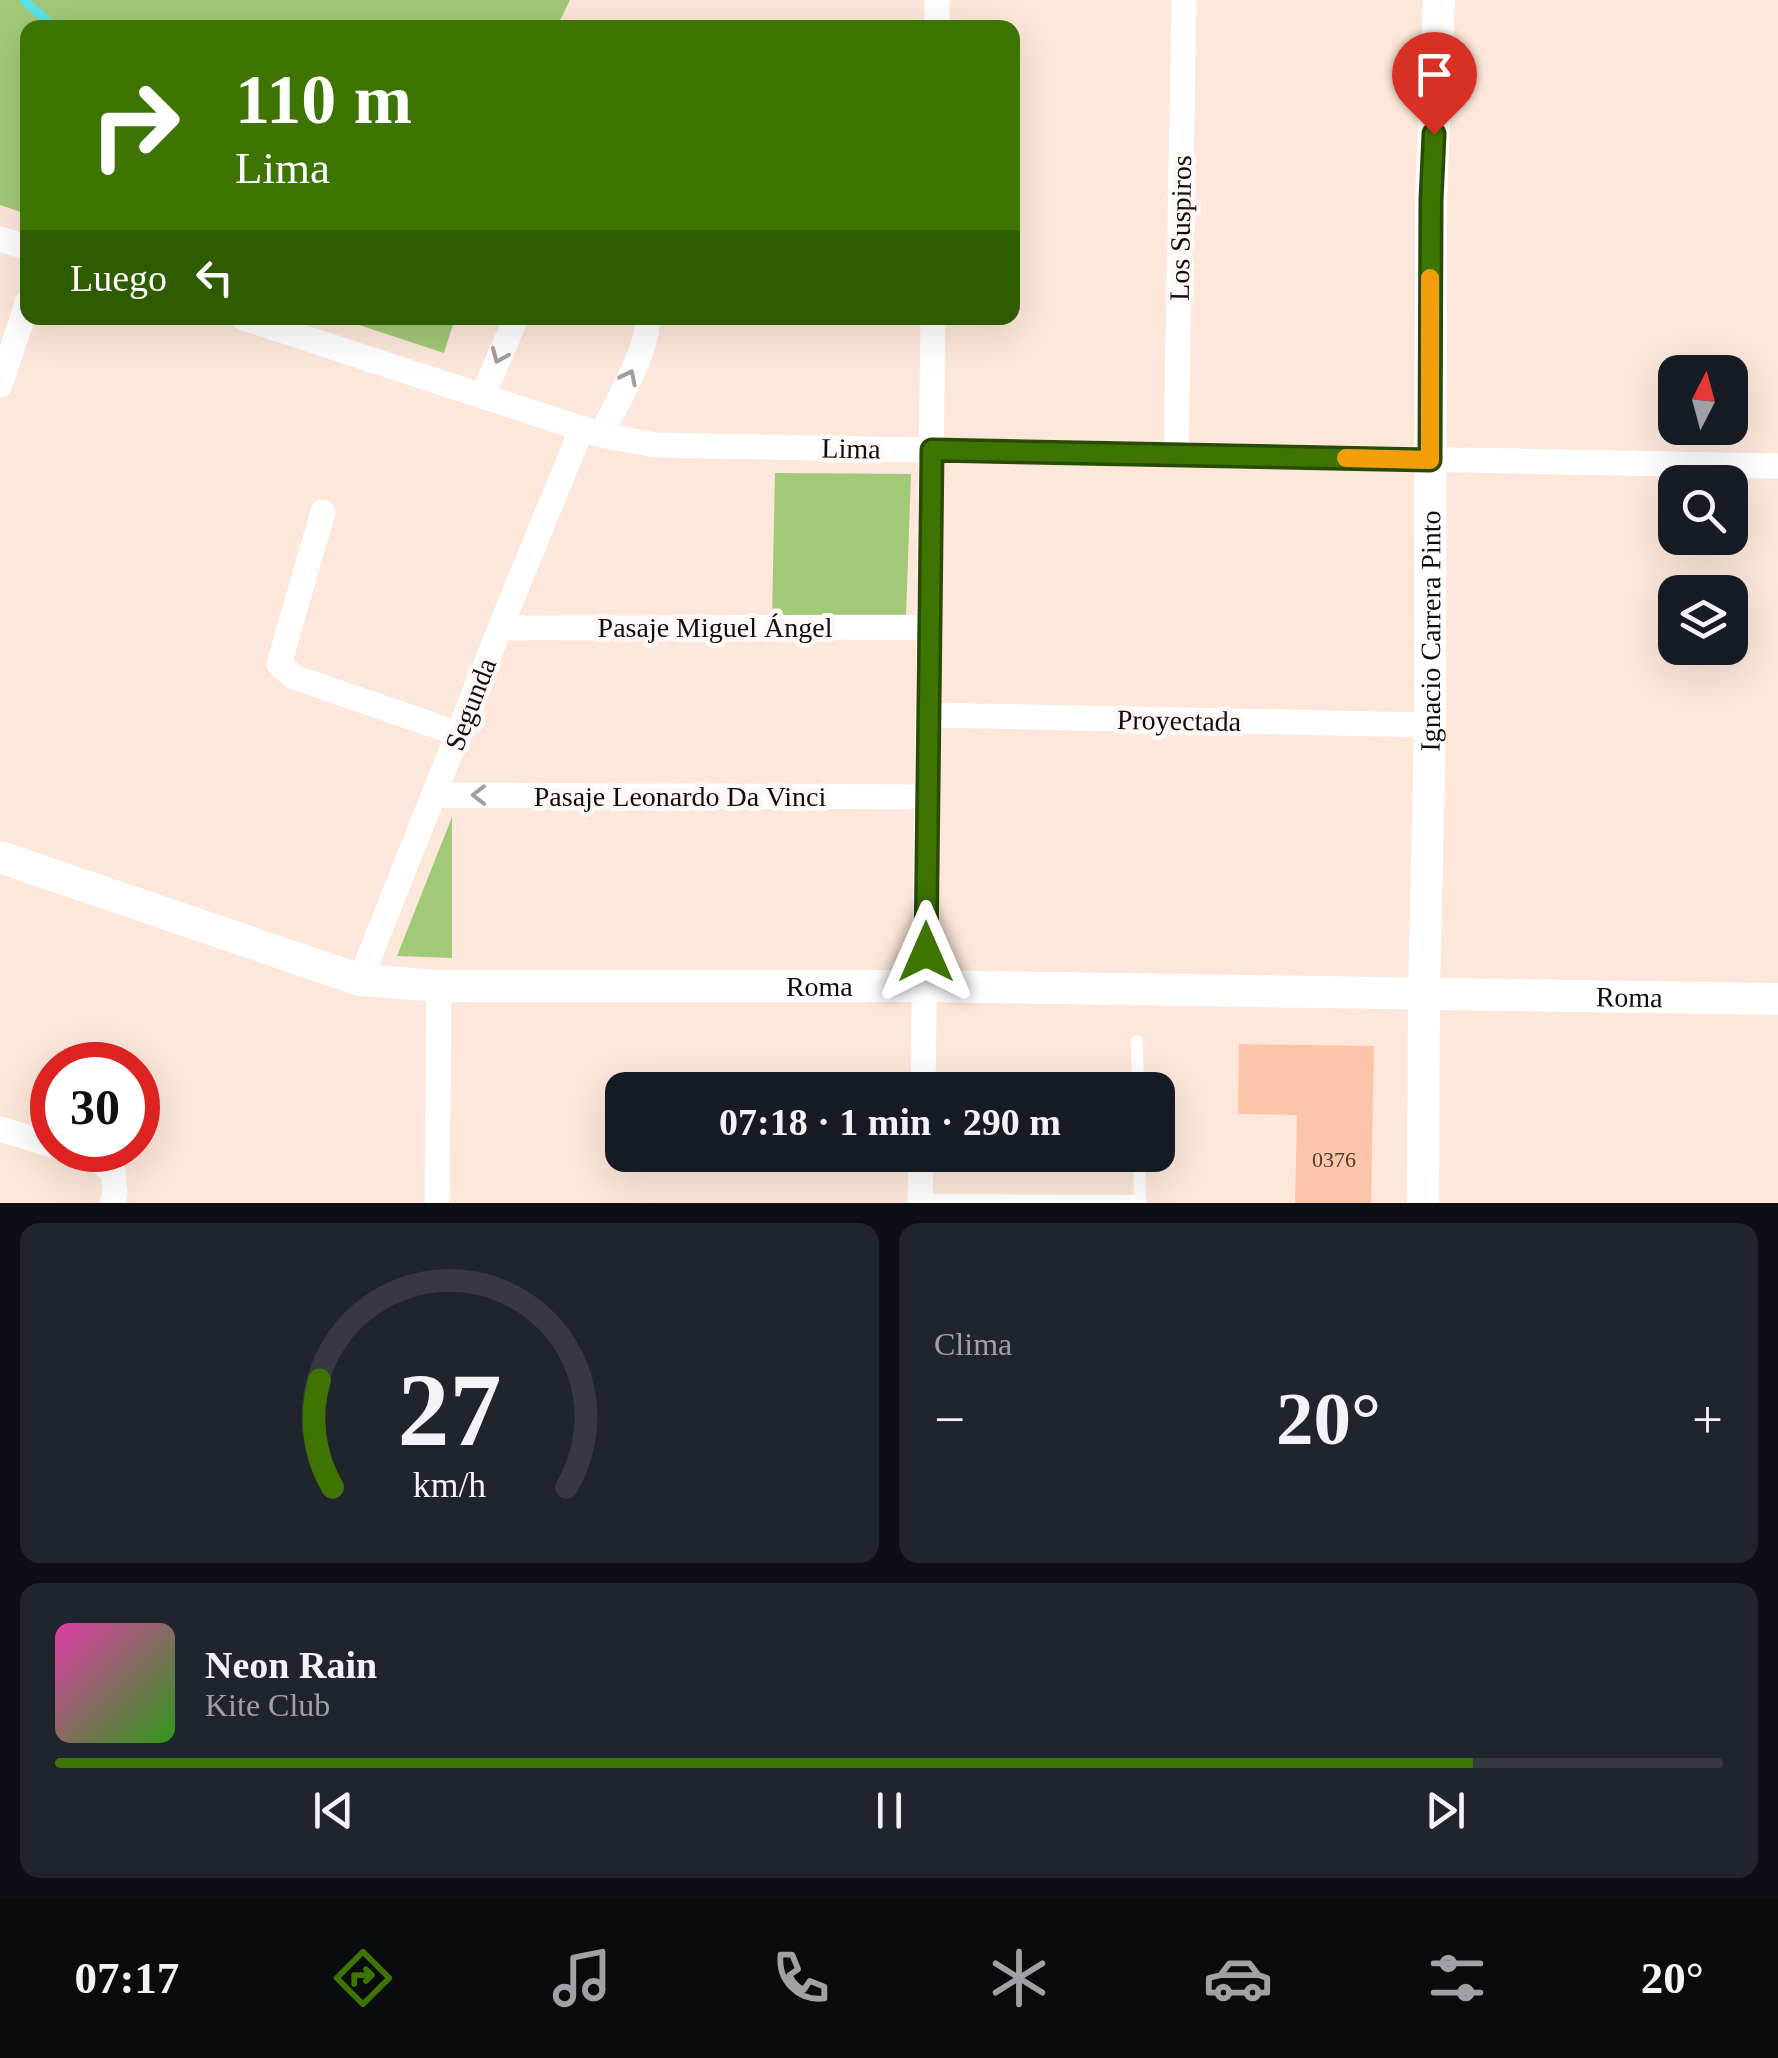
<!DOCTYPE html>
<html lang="es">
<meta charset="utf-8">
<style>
body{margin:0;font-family:"Times New Roman",serif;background:#20242c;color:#f1f3f6;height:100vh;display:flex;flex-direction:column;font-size:38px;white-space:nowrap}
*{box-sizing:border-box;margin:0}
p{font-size:32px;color:#9ea1a6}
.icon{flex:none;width:55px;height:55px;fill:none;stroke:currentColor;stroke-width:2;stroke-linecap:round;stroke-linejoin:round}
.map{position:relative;height:1203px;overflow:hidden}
.details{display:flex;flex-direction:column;gap:20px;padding:20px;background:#0d0f14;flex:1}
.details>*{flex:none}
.guide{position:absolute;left:20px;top:20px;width:1000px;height:305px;border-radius:20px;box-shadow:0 10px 40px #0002;background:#3d7402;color:#fff;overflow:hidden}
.needle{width:65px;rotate:6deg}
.fabs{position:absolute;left:1658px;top:355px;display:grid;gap:20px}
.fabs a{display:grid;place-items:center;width:90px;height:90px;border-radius:20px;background:#171b24;box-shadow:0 10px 40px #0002;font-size:50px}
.speed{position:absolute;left:30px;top:1042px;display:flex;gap:20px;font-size:50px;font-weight:700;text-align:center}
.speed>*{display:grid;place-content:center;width:130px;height:130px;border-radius:50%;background:#171b24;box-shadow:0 10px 40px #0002;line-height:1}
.speed .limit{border:15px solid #d22;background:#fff;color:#111}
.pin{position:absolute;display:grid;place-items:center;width:85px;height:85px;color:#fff;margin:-102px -42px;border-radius:50% 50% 50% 0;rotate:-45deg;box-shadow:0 0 10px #0007}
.pin .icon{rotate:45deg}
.me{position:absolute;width:110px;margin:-55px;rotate:0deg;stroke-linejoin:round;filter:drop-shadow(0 0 8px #0008)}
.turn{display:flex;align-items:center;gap:35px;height:210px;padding:0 50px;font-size:45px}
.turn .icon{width:130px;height:130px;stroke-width:2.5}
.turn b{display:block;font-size:70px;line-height:85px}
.then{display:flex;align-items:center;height:95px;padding:0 50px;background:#0003;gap:20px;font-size:38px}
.big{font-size:75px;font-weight:600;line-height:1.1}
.details .widget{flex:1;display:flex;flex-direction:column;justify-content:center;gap:15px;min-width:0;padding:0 35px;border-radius:20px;background:#20242c}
.details .dial{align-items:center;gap:0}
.dial svg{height:260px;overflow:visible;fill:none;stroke:#363941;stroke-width:7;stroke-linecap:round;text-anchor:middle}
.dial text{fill:#f1f3f6;stroke:none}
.song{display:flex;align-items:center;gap:30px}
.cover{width:120px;height:120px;border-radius:15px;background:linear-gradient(135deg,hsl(320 70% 55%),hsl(110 70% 35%))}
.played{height:10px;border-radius:5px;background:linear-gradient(90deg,#3d7402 85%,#363941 85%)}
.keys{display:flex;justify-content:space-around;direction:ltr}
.heat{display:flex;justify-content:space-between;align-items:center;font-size:55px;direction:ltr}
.details .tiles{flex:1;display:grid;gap:20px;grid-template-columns:1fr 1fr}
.widget:last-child{grid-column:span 2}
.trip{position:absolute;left:605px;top:1072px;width:570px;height:100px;border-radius:20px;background:#171b24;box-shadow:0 10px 40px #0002;font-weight:600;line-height:100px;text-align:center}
.dock{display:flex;height:160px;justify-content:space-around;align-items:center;background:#090b0e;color:#9ea1a6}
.dock .icon{width:70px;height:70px}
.dock .active{color:#3d7402}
.dock b{font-size:45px;color:#f1f3f6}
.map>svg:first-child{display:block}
.green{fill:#a2c978}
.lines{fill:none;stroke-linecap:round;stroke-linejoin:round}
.stream{stroke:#56e5e9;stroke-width:9}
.building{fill:#fcc5aa}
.service{stroke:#fff;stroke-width:12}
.minor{stroke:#fff;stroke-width:25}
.tertiary{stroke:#fff;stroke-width:32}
.oneway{stroke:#a19e9c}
.route-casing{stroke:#284b01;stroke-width:25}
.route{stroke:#3d7402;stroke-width:18}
.slow{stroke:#f59e0b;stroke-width:18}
.labels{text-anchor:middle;stroke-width:10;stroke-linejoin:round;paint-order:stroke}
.number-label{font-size:22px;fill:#4d3a30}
.street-label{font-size:28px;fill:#130c08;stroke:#fdf8f6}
</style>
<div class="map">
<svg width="1778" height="1203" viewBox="0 0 1778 1203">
<rect width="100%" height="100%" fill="#fde7da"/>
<path class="green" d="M0,0H570L557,27L28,28L27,214L0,205Z
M338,318H455L444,353Z
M775,473L911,474L906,617L772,616Z
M452,817V958L397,956Z"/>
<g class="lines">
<path class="stream" d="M24,0L55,28"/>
</g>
<path class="building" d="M1239,1044L1374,1046L1371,1203H1295L1297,1115L1238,1114Z"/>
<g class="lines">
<path class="service" d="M1137,1041L1138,1090
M920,1200L1140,1201L1139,1155"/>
<path class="minor" d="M937,28V0
M0,239L28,248
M244,318L601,435L655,445L1778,466
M0,385L28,301
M483,395L516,318
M601,435C614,407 651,346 647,318
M1176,455L1184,0
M323,512L279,664L294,677L459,734
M500,628L930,627
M929,715L1430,725
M434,795L926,797
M360,980L500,628L582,428
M923,1090L933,318
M0,1129L52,1145
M70,1150L96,1158L113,1172L115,1192L112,1203
M437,1203L439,986
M920,1203L921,1155"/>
<g class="tertiary">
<path id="s1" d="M0,857L360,980L439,986H925L1778,999"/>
<path id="s2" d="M1423,1203L1424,994L1430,725L1431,201L1439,0"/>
</g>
</g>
<defs><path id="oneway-chevron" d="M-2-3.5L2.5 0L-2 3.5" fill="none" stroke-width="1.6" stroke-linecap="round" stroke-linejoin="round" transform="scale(2.5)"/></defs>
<g class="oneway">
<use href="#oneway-chevron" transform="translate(499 356) rotate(113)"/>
<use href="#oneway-chevron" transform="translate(629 377) rotate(-64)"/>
<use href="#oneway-chevron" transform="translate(479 795) rotate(-180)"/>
</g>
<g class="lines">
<g class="route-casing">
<path id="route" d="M926,952L932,450L1430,460L1431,200L1434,134"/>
</g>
<use href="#route" class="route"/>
<path class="slow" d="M1346,458L1430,460V278"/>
</g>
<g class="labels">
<g class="number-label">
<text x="1334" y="1167">0376</text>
</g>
<g class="street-label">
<text transform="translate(1180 228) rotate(-89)" y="10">Los Suspiros</text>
<text transform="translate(851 448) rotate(1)" y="10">Lima</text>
<text x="715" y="637">Pasaje Miguel Ángel</text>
<text dy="10" stroke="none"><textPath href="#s2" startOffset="572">Ignacio Carrera Pinto</textPath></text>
<text transform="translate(470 704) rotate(-69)" y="10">Segunda</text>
<text transform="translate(1179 720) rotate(1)" y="10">Proyectada</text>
<text x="680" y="806">Pasaje Leonardo Da Vinci</text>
<text dy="10" stroke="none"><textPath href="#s1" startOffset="840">Roma</textPath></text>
<text dy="10" stroke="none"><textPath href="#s1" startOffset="1650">Roma</textPath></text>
</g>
</g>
</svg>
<div class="fabs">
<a><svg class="needle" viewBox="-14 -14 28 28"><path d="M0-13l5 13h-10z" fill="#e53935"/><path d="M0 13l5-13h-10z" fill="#9ea1a6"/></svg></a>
<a><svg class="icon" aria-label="search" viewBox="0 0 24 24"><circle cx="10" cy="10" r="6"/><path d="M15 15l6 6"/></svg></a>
<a><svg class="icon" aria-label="layers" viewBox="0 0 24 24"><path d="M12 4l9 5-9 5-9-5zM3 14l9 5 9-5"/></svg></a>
</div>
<div class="speed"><div class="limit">30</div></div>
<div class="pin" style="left:1434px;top:134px;background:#d93025"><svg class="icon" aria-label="arrive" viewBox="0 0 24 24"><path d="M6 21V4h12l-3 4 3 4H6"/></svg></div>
<svg class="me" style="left:926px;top:952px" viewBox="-20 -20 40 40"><path d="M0-17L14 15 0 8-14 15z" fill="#3d7402" stroke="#fff" stroke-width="4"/></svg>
<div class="trip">07:18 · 1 min · 290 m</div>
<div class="guide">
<div class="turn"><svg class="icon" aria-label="right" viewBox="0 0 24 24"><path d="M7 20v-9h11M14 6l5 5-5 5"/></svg><div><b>110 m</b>Lima</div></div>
<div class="then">Luego<svg class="icon" aria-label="left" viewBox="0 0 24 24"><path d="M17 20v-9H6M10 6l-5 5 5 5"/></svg></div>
</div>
</div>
<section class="details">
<div class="tiles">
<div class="widget dial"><svg viewBox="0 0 100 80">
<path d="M14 69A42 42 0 1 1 86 69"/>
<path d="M14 69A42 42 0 0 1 10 36" stroke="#3d7402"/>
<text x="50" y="56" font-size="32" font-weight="700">27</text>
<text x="50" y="72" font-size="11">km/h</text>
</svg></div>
<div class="widget"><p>Clima</p>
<div class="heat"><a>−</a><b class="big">20°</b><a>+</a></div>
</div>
<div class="widget">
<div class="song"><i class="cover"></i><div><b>Neon Rain</b><p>Kite Club</p></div></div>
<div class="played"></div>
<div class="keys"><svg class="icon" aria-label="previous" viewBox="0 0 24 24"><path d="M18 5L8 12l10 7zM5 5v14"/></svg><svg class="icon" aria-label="pause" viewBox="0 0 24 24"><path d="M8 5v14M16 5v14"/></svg><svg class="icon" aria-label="next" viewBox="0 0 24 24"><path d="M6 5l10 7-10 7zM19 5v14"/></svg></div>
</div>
</div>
</section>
<nav class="dock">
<b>07:17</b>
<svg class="icon active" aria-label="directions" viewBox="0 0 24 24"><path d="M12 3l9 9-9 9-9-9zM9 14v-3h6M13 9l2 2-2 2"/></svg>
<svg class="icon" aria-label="music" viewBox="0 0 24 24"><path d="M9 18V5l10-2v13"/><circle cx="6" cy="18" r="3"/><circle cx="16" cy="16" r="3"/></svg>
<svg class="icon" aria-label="phone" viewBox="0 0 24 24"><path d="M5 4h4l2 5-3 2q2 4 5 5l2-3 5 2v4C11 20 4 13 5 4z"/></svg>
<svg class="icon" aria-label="climate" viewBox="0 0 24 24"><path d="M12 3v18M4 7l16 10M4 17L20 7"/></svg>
<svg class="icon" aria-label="car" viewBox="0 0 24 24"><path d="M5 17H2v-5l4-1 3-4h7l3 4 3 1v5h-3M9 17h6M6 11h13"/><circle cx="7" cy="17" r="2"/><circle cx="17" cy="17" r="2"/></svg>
<svg class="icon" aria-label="filters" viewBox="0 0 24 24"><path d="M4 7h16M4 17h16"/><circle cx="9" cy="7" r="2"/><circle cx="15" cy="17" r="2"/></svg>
<b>20°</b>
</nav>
